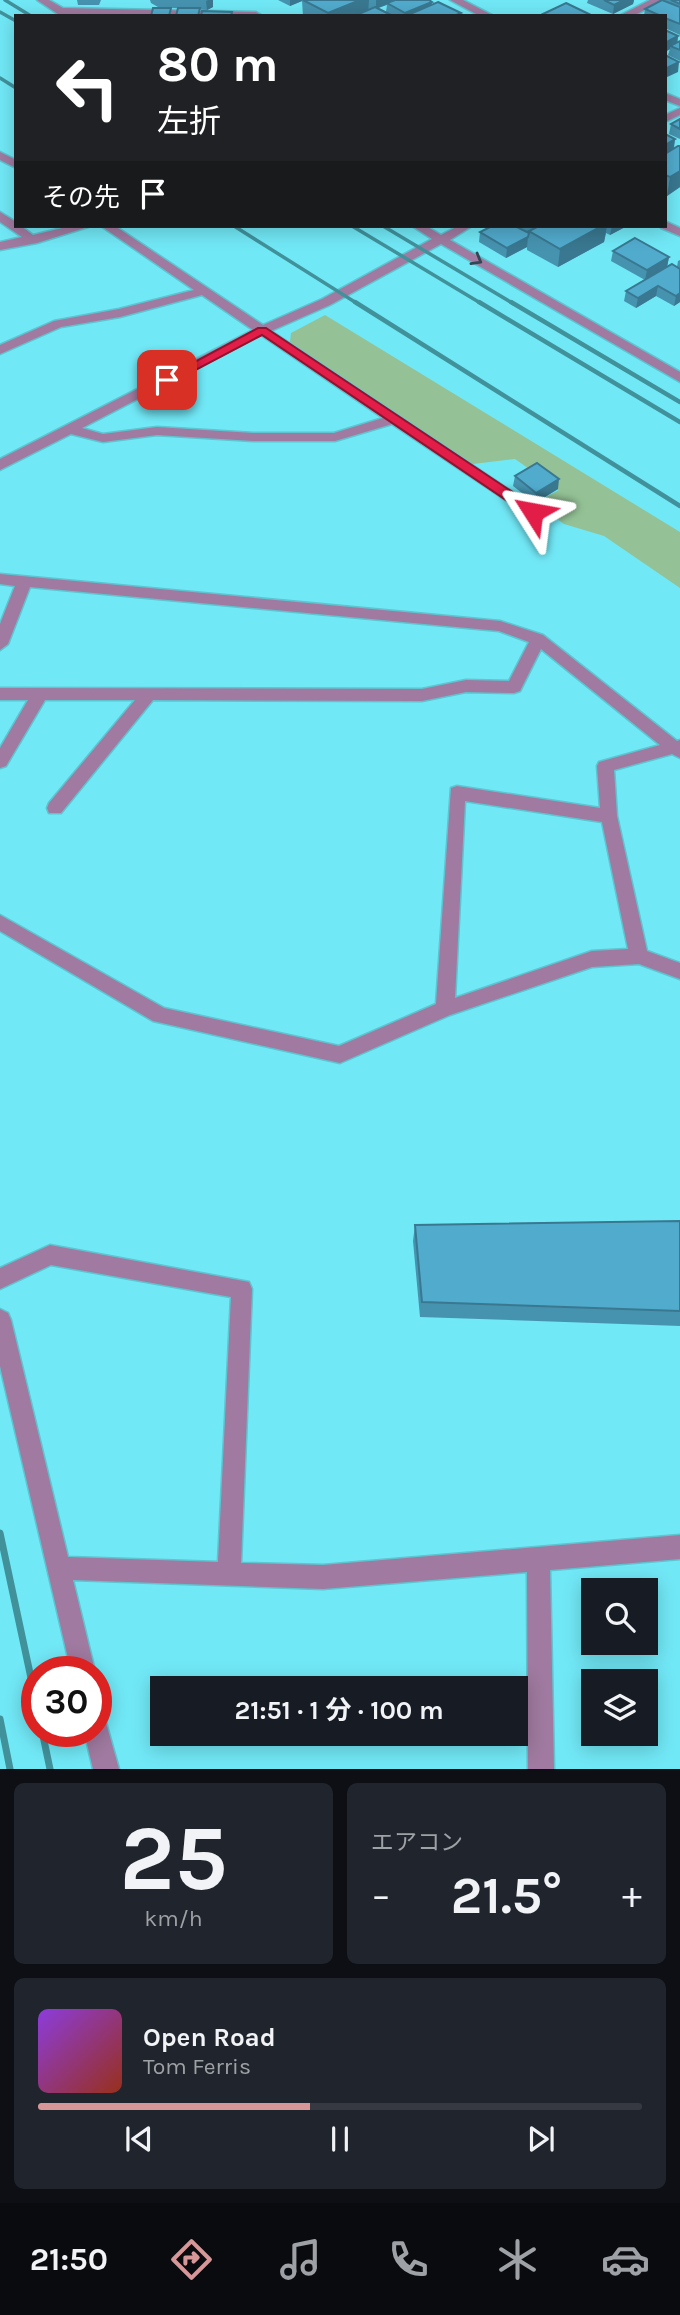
<!DOCTYPE html>
<html lang="ja">
<meta charset="utf-8">
<style>
body{margin:0;font-family:Karla,"Noto Sans JP",sans-serif;background:#20242c;color:#f1f3f6;height:100vh;display:flex;flex-direction:column;font-size:26px;white-space:nowrap}
*{box-sizing:border-box;margin:0}
p{font-size:23px;color:#9ea1a6}
.icon{flex:none;width:38px;height:38px;fill:none;stroke:currentColor;stroke-width:2;stroke-linecap:round;stroke-linejoin:round}
.map{position:relative;height:1769px;overflow:hidden}
.panel{display:flex;flex-direction:column;gap:14px;padding:14px;background:#0d0f14;flex:1}
.panel>*{flex:none}
.top-card{position:absolute;left:14px;top:14px;width:653px;height:214px;border-radius:0px;box-shadow:0 4px 18px #0003;background:#202124;color:#fff;overflow:hidden}
.controls{position:absolute;left:581px;top:1578px;display:grid;gap:14px}
.controls a{display:grid;place-items:center;width:77px;height:77px;border-radius:0px;background:#171b24;box-shadow:0 4px 18px #0003;font-size:35px}
.speed{position:absolute;left:21px;top:1656px;display:flex;gap:14px;font-size:35px;font-weight:700;text-align:center}
.speed>*{display:grid;place-content:center;width:91px;height:91px;border-radius:50%;background:#171b24;box-shadow:0 4px 18px #0003;line-height:1}
.speed .limit{border:10px solid #d22;background:#fff;color:#111}
.pin{position:absolute;display:grid;place-items:center;width:60px;height:60px;color:#fff;margin:-30px;border-radius:14px;box-shadow:0 4px 10px #0006}
.me{position:absolute;width:77px;margin:-38px;rotate:304deg;stroke-linejoin:round;filter:drop-shadow(0 0 5px #0008)}
.turn{display:flex;align-items:center;gap:24px;height:147px;padding:0 28px;font-size:32px}
.turn .icon{width:91px;height:91px;stroke-width:2.5}
.turn b{display:block;font-size:49px;line-height:60px}
.then{display:flex;align-items:center;height:66px;padding:0 28px;background:#0003;gap:14px;font-size:26px}
.big{font-size:52px;font-weight:700;line-height:1.1}
.panel .card{flex:1;display:flex;flex-direction:column;justify-content:center;gap:10px;min-width:0;padding:0 24px;border-radius:10px;background:#20242c}
.panel .dial{align-items:center;gap:0}
.dial b{font-size:91px;line-height:1}
.song{display:flex;align-items:center;gap:21px}
.cover{width:84px;height:84px;border-radius:10px;background:linear-gradient(135deg,hsl(270 70% 55%),hsl(10 70% 35%))}
.played{height:7px;border-radius:4px;background:linear-gradient(90deg,#d79799 45%,#363941 45%)}
.keys{display:flex;justify-content:space-around;direction:ltr}
.heat{display:flex;justify-content:space-between;align-items:center;font-size:38px;direction:ltr}
.panel .tiles{flex:1;display:grid;gap:14px;grid-template-columns:1fr 1fr}
.card:last-child{grid-column:span 2}
.trip{position:absolute;left:150px;top:1676px;width:378px;height:70px;border-radius:0px;background:#171b24;box-shadow:0 4px 18px #0003;font-weight:700;line-height:70px;text-align:center}
.tab-bar{display:flex;height:112px;justify-content:space-around;align-items:center;background:#090b0e;color:#9ea1a6}
.tab-bar .icon{width:49px;height:49px}
.tab-bar .current{color:#d79799}
.tab-bar b{font-size:32px;color:#f1f3f6}
.map>svg:first-child{display:block}
.green{fill:#94c296}
.lines{fill:none;stroke-linecap:round;stroke-linejoin:round}
.minor-casing{stroke:#5dc4d0;stroke-width:3}
.minor{fill:#a07aa0;fill-rule:evenodd}
.rail-far2{stroke:#41919b;stroke-width:3.5}
.rail-far1{stroke:#41919b;stroke-width:4.5}
.rail{stroke:#41919b;stroke-width:7}
.wall{fill:#4693b0;fill-rule:evenodd}
.shaded-wall{fill:#397890}
.building{fill:#51abcd;stroke:#397890;stroke-width:2}
.oneway{stroke:#324654}
.route{fill:#e11d48;stroke:#92132f;stroke-width:2}
</style>
<div class="map">
<svg width="680" height="1769" viewBox="0 0 680 1769">
<rect width="100%" height="100%" fill="#71e8f6"/>
<path class="green" d="M325,315L680,532V588L604,536L564,524L535,503L559,490L515,459L473,464L290,342L291,333Z"/>
<g class="lines">
<g class="minor-casing">
<path id="minor" d="M37,0H49L63,8L256,12L261,15L61,16Z
M450,0H463L494,16H480Z
M650,0H663L633,16H619Z
M665,93L680,99V106L665,100Z
M680,108V115L665,122V115Z
M0,152L16,160V168L0,160Z
M0,212L16,222V226H21L33,235L71,226H91L37,243L0,250V242L22,237L0,222Z
M665,221L680,228V236L661,228L665,226Z
M101,226H115L263,325L322,299L432,239L412,226H426L441,235L458,226H472L450,240L680,372V382L441,244L330,305L271,331L538,509V515H528L392,424L335,441H253L157,435L103,442L71,434L0,470V459L253,330L202,295L120,317L61,327L0,354V345L54,321L119,309L194,290ZM261,335L383,418L334,433H253L157,427L103,434L82,428Z
M0,574L500,621L543,635L677,741L680,740V758L672,754L614,770L617,816L647,951L680,963V979L639,964L592,967L450,1015L340,1063L153,1021L0,931V915L164,1008L339,1046L436,1004L451,788L457,786L600,808L597,766L599,762L660,745L541,649L520,691L514,693L466,692L422,701L153,700L61,813H49L47,808L49,803L135,700H45L6,766L0,768V748L28,700H0V688L422,689L466,680L509,681L529,642L499,631L30,587L8,644L0,650V624L15,586L0,584ZM465,801L602,822L628,949L592,951L455,998Z
M50,1245L249,1282L252,1289L241,1563L323,1565L680,1535V1559L550,1570L554,1769H528L527,1572L323,1589L73,1580L95,1671H71L0,1366V1309L8,1313L11,1320L68,1557L218,1562L231,1297L51,1265L0,1289V1268Z
M96,1716L105,1719L119,1769H93L84,1731H96Z"/>
</g>
<use href="#minor" class="minor"/>
<path class="rail-far2" d="M5,0L31,16
M0,12L16,21
M0,78L16,88
M234,226L358,304
M352,226L482,304
M383,226L514,304"/>
<path class="rail-far1" d="M355,302L680,506
M479,302L680,422
M511,302L680,402"/>
<path class="rail" d="M0,1533L37,1706
M0,1719L10,1769
M42,1731L50,1769"/>
</g>
<path class="wall" d="M77,0H101L99,5H78Z
M150,0H213V7L207,10L158,7L151,3Z
M278,0H429L432,2L431,4L461,15L471,16H303L302,1L290,6ZM387,5L386,12L378,8Z
M588,0H634L633,4L613,14L587,3Z
M661,0H680V35L665,28V16H644L645,9Z
M665,30L678,36L677,42L680,41V61L668,55L670,49L665,52Z
M680,119V139L669,134L671,124Z
M665,134L675,139L674,148L680,146V187L667,196L665,195Z
M516,226H627L610,235L606,233L604,242L558,267L527,250V247L506,258L479,242L480,232Z
M613,251L669,257L667,267L645,280L611,261Z
M680,260V302L674,306L656,296L636,308L624,301L626,291L677,267L678,261Z
M515,476L558,489L535,503L513,486Z
M680,1221V1326L420,1317L413,1241L415,1225Z"/>
<path class="shaded-wall" d="M208,0H213V7L207,10L206,1Z
M290,0H302V1L290,6Z
M360,0H369L368,14L364,16H328V13Z
M376,0H397L376,9Z
M624,0H634L633,4L613,14L614,5Z
M432,2L431,11L410,14V16H405V13Z
M678,36L677,46H670V49L665,52V43Z
M679,62L678,72L665,78V69Z
M675,139L672,158L665,162V145Z
M680,171V187L667,196L670,177Z
M602,226H607L604,242L558,267L560,249Z
M612,226H627L610,235Z
M528,237L527,247L506,258L507,248Z
M669,257L667,267L645,280L647,270Z
M658,286L656,296L636,308L638,298Z
M680,293V302L674,306L676,296Z
M559,479L558,489L535,503L536,493Z"/>
<path class="building" d="M303,0H360L328,13Z
M395,0H429L432,2L405,13L387,3Z
M604,0H624L614,5Z
M662,0L680,7V24L665,18V16H661L645,9Z
M671,0H680V4Z
M438,2L461,13L454,16H414L410,14Z
M566,3L593,16H546L543,14Z
M375,7L393,16H354Z
M153,8H171L169,16H151Z
M178,8H200L198,16H176Z
M202,11L232,12L231,16H201Z
M665,30L678,36L665,43Z
M680,41V50L670,46Z
M665,55L679,62L665,69Z
M680,119V129L671,124Z
M665,134L675,139L665,145Z
M678,146H680V171L670,177L665,175V154Z
M492,226H515L529,233L528,237L507,248L480,232Z
M539,226H602L560,249L529,231Z
M635,238L669,257L647,270L613,251Z
M672,264L680,269V293L676,296L658,286L638,298L626,291Z
M537,463L559,479L536,493L515,476Z
M680,1221V1311L422,1302L415,1225Z"/>
<defs><path id="oneway-chevron" d="M-2-3.5L2.5 0L-2 3.5" fill="none" stroke-width="1.6" stroke-linecap="round" stroke-linejoin="round" transform="scale(1.75)"/></defs>
<use class="oneway" href="#oneway-chevron" transform="translate(477 260) rotate(30)"/>
<path class="route" d="M258,328H266L538,509V515H528L262,335L171,383L161,380Z"/>
</svg>
<div class="controls">
<a><svg class="icon" aria-label="search" viewBox="0 0 24 24"><circle cx="10" cy="10" r="6"/><path d="M15 15l6 6"/></svg></a>
<a><svg class="icon" aria-label="layers" viewBox="0 0 24 24"><path d="M12 4l9 5-9 5-9-5zM3 14l9 5 9-5"/></svg></a>
</div>
<div class="speed"><div class="limit">30</div></div>
<div class="pin" style="left:167px;top:380px;background:#d93025"><svg class="icon" aria-label="arrive" viewBox="0 0 24 24"><path d="M6 21V4h12l-3 4 3 4H6"/></svg></div>
<svg class="me" style="left:533px;top:512px" viewBox="-20 -20 40 40"><path d="M0-17L14 15 0 8-14 15z" fill="#e11d48" stroke="#fff" stroke-width="4"/></svg>
<div class="trip">21:51 · 1 分 · 100 m</div>
<div class="top-card">
<div class="turn"><svg class="icon" aria-label="left" viewBox="0 0 24 24"><path d="M17 20v-9H6M10 6l-5 5 5 5"/></svg><div><b>80 m</b>左折</div></div>
<div class="then">その先<svg class="icon" aria-label="arrive" viewBox="0 0 24 24"><path d="M6 21V4h12l-3 4 3 4H6"/></svg></div>
</div>
</div>
<section class="panel">
<div class="tiles">
<div class="card dial"><b>25</b><p>km/h</p></div>
<div class="card"><p>エアコン</p>
<div class="heat"><a>−</a><b class="big">21.5°</b><a>+</a></div>
</div>
<div class="card">
<div class="song"><i class="cover"></i><div><b>Open Road</b><p>Tom Ferris</p></div></div>
<div class="played"></div>
<div class="keys"><svg class="icon" aria-label="previous" viewBox="0 0 24 24"><path d="M18 5L8 12l10 7zM5 5v14"/></svg><svg class="icon" aria-label="pause" viewBox="0 0 24 24"><path d="M8 5v14M16 5v14"/></svg><svg class="icon" aria-label="next" viewBox="0 0 24 24"><path d="M6 5l10 7-10 7zM19 5v14"/></svg></div>
</div>
</div>
</section>
<nav class="tab-bar">
<b>21:50</b>
<svg class="icon current" aria-label="directions" viewBox="0 0 24 24"><path d="M12 3l9 9-9 9-9-9zM9 14v-3h6M13 9l2 2-2 2"/></svg>
<svg class="icon" aria-label="music" viewBox="0 0 24 24"><path d="M9 18V5l10-2v13"/><circle cx="6" cy="18" r="3"/><circle cx="16" cy="16" r="3"/></svg>
<svg class="icon" aria-label="phone" viewBox="0 0 24 24"><path d="M5 4h4l2 5-3 2q2 4 5 5l2-3 5 2v4C11 20 4 13 5 4z"/></svg>
<svg class="icon" aria-label="climate" viewBox="0 0 24 24"><path d="M12 3v18M4 7l16 10M4 17L20 7"/></svg>
<svg class="icon" aria-label="car" viewBox="0 0 24 24"><path d="M5 17H2v-5l4-1 3-4h7l3 4 3 1v5h-3M9 17h6M6 11h13"/><circle cx="7" cy="17" r="2"/><circle cx="17" cy="17" r="2"/></svg>
</nav>
